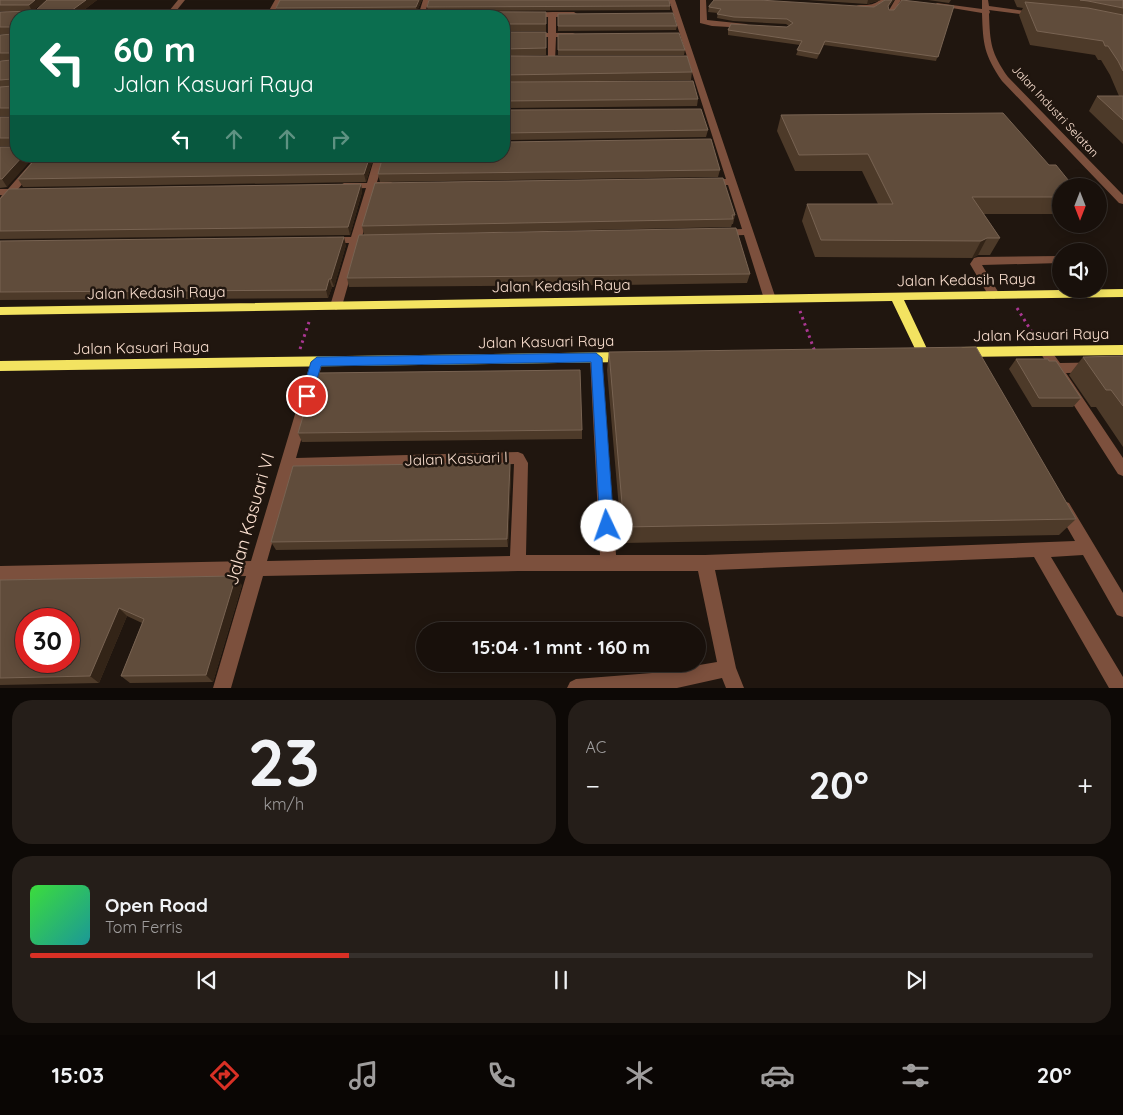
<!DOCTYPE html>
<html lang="id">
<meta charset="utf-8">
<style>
body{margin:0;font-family:Quicksand,sans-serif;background:#251e19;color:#f1f3f6;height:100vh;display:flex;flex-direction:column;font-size:19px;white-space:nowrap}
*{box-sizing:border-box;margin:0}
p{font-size:16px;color:#9f9d9d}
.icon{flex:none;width:28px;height:28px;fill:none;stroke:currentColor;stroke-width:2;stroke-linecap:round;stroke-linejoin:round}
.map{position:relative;height:688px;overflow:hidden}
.drawer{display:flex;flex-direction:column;gap:12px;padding:12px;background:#0d0906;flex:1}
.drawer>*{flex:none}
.banner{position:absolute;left:10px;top:10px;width:500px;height:152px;border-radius:20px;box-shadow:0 2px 12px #0003,0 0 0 1px #36302c;background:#0b6e4f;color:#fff;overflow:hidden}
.needle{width:32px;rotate:180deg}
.buttons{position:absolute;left:1052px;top:178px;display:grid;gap:10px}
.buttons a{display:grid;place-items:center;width:55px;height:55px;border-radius:50%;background:#18100b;box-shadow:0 2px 12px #0003,0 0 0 1px #36302c;font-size:25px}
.speed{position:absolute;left:15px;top:608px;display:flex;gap:10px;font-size:25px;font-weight:700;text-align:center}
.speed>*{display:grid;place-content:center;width:65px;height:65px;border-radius:50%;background:#18100b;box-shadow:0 2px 12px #0003,0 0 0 1px #36302c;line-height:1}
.speed .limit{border:8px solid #d22;background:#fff;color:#111}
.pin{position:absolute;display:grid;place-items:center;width:42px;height:42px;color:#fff;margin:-21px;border:2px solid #fff;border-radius:50%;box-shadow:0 1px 5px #0007}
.me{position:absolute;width:55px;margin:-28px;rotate:357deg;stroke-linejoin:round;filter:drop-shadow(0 0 4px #0008)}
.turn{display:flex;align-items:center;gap:18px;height:105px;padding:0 20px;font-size:22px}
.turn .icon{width:65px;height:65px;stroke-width:2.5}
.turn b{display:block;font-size:35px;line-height:42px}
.lanes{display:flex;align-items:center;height:48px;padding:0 20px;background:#0003;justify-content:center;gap:25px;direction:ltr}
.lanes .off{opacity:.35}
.big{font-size:38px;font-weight:700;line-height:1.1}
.drawer .tile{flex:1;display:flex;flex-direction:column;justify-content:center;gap:8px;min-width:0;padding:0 18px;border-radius:20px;background:#251e19}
.drawer .dial{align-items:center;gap:0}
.dial b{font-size:65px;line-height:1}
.song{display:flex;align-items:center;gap:15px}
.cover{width:60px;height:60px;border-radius:8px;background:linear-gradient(135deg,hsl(120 70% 55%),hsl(180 70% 35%))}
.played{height:5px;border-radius:2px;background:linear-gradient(90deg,#d93025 30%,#36302c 30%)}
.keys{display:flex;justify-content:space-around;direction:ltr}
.heat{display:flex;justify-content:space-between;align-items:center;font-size:28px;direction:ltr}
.drawer .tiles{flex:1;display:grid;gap:12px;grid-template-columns:1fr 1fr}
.tile:last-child{grid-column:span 2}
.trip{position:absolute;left:416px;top:622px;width:290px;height:50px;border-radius:25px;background:#18100b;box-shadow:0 2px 12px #0003,0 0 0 1px #36302c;font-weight:700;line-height:50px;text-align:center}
.tab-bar{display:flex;height:80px;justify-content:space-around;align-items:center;background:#0a0604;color:#9f9d9d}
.tab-bar .icon{width:35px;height:35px}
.tab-bar .active{color:#d93025}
.tab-bar b{font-size:22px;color:#f1f3f6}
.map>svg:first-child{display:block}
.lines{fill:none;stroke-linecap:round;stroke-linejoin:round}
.path{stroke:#aa3792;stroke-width:3;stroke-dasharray:2.5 4;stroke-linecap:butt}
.minor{fill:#7c503d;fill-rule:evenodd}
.major{fill:#f3e361;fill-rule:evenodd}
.wall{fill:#4d3a29}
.shaded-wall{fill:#332417}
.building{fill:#604c3b;stroke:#786352;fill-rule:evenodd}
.route{fill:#1a73e8;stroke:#114b97}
.labels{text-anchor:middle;stroke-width:5;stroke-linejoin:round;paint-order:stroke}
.far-street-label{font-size:12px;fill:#fce1d1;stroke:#20160f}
.street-label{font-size:15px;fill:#fce1d1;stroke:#20160f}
.near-street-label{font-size:18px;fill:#fce1d1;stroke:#20160f}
</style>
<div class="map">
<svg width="1123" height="688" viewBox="0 0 1123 688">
<rect width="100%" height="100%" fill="#20160f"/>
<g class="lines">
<path class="path" d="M1017,308L1035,337
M800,311L815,352
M300,349L310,319"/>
<path class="minor" d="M178,0H185L172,16H165Z
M275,0H281L272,16H266Z
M423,0H429L424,16H418Z
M669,0H675L776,299L774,302L770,303L764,299L744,235L720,236L715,233L720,230L742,229L728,185H709L704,182L709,179H726Z
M700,0H706L707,20L746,24L750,26L746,28L712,26L700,23Z
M880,0H888L873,10L854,7C862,2 868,9 880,0Z
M895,0H901L893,13H889L888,12Z
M982,0H988L989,6L1039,13V15L1037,16L989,10L990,12L989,14C990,43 991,53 1008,77L1123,195V204L1119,203L1002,81C984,54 983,45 982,13L934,5L937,3L982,9Z
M552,12H574L577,14L574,16L556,17V33H573L577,35L573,37H556L555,62L548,60V37H504V33H548V17H529L526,15L529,13Z
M37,156H47L18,189L25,190V194L13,195L4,206L0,207V198L2,195H0V189H8Z
M375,156H385L377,182H391L396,185L391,188H375L362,237H373L378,240L373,243H360L342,306L336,310L330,306L349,243H328L323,240L328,237H351L366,188L344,189L339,186L344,183H367Z
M978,257L1061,256V263L982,265L1000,295L994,299L990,298L970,264L974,258Z
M1045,346L1049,348L1060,363L1123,362V372L1066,373L1123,458V476L1118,474L1041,354L1039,351L1041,348Z
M596,353L601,355L602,358L616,555H705L1075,541L1056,508L1059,503L1064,501L1069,503L1123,593V617L1117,615L1083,555L1051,557L1123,677V688H1109L1034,557L715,570L736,668L744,688H726L722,678L677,688H567L570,682L576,679L652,673L717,662L698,571H518L263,576L231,688H213L246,576L0,582V566L251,561L311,361L312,358H322L323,361L296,458L518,452L523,454L528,463L526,555H600L590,358L591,355ZM514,464L510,556L267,561L293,470Z"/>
<path class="major" d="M1123,289V297L904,300L929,353L927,356H919L917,353L892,301L0,315V307Z
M1123,345V355L963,357L959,355L957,352L959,349L963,347Z
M626,352L630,354L632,357L630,360L626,362L0,371V361Z"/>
</g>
<path class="wall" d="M0,0H47L32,11H0Z
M47,0H97L76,16H16V156L7,187L0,188V147H13V146H0V117H13V116H0V61L13,60H0V35L14,34H0V12L35,11Z
M280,0H422L417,11L355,12H546V31H504V32V16L277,11L276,8Z
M807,0H881L867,4Z
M885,0H894L888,8L889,10H894L954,6L936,61L824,45L817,59L796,55L800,45L728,35V30L787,27L789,26L786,24L733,21L717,18L718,13L708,12L709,6L874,7Z
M928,0H951L949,3Z
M1014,0H1123V144L1089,111L1097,96H1119L1110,75L1101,60H1098L1095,55L1030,45L1019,15L1023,8L1017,7Z
M670,6V10L428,11L427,7Z
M558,14L677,26L676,30L558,31Z
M504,32H546V55L504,56L692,72L691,80L508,82L698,99L697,106L504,108Z
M558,34L685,50L684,55H558Z
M504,110L708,130L706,137L504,140Z
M781,115L1061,186V214H984L1000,238L990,255H978L972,258L815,257L802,221L807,204H878L862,171H795L777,131Z
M38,156H374L366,182L23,187L18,179Z
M720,170L718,177L380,182L378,174Z
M361,184L362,192L350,235L0,239V199Z
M735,215L733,224H732L731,227L364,235L362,226Z
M0,241L346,245L334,287H332L328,298L0,300Z
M750,274L747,283L620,285L349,287L347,278Z
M609,352L1076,519L1059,535L622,543L607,370Z
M1123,356V447L1096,407H1091L1069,375L1083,357Z
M1016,359L1049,361L1081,398L1073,407H1032L1009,369Z
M582,430V439L302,442L298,433Z
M510,463L511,472L508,547L276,550L271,542Z
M0,580L242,585L213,682L130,683L121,676L142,623L127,616L99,683L0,685Z"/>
<path class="shaded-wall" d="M35,0H47L32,11L29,5Z
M86,0H97L76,16H64Z
M419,0H422L417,11L416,7Z
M868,0H881L867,4Z
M892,0H894L886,11L888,6Z
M825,41L824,45L817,59L819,54Z
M23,156H35L7,187L2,179Z
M370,156H374L366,182L364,174Z
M361,184L362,192L350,235L348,227Z
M344,237L346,245L334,287L331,279Z
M987,238L978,255L972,258L981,241Z
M329,279L332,287L328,298L326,290Z
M510,463L511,472L508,547L507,539Z
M236,576L242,585L213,682L206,675Z
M119,608L127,616L99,683L90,676Z"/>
<path class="building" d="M0,0H35L29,5H0Z
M47,0H86L64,16H16V156H23L2,179H0V147H13V138H0V117H13V108H0V87L13,86L14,81L12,79L0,80V61L13,60L14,55L12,53H0V35L14,34V29L12,27H0V12L35,11Z
M280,0H419L416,7L276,8Z
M429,0H669L670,6L427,7Z
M714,0H759L874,7L885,0H892L888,6L889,10H894L902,0L954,6L938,57L825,41L819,54L797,50L802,41L728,30L731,24L787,27L793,23L787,19L734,17L717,14L721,9L709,7V6Z
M1080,0H1123V8L1088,1Z
M1025,2L1088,8L1123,15V71L1118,61L1108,46H1105L1103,41L1037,31Z
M267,11L546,12V24H504V16H264Z
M673,13L677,26H558V14Z
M504,32H546V48L504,49Z
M679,33L685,50H558V34Z
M504,56H687L692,72L504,75Z
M693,81L698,99L504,101V82Z
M1097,96H1123V120Z
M701,109L708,130L504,133V110Z
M1003,113L1049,165H1056L1073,186H1061V197H972L1000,238H987L981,241L821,240L807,204H893L868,154L799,155L781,115Z
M711,139L720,170L378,174L383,156H504V142Z
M38,156H370L364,174L18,179Z
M723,178L735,215H732L733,219L362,226L375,183Z
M361,184L348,227L0,231V199L9,189Z
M736,228L750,274L347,278L359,235Z
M344,237L331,279H329L326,290L0,292V241Z
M976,347L1076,519L624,527L609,352Z
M1123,356V406L1111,390H1106L1083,357Z
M1016,359H1048L1049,361H1056L1081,398H1039Z
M580,370L582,430L298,433L316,373Z
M510,463L507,539L271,542L293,466Z
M236,576L206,675L121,676L144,619L119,608L90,676L0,678V580ZM26,619H69V661H26Z"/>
<path class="route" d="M596,353L602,358L614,526L612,531L607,532L602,531L600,526L591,362L321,366L311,399H303L301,396L311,362L317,357Z"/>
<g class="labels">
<g class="far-street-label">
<text transform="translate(1055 111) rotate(47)" y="4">Jalan Industri Selatan</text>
</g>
<g class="street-label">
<text transform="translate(966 280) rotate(-1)" y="5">Jalan Kedasih Raya</text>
<text transform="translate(561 286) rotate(-1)" y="5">Jalan Kedasih Raya</text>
<text transform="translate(156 293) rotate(-1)" y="5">Jalan Kedasih Raya</text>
<text transform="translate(1041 335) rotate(-1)" y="5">Jalan Kasuari Raya</text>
<text transform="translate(546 342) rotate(-1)" y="5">Jalan Kasuari Raya</text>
<text transform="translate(141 348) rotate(-1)" y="5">Jalan Kasuari Raya</text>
<text transform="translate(456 459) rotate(-2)" y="5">Jalan Kasuari I</text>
</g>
<g class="near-street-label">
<text transform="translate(250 519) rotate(-74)" y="6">Jalan Kasuari VI</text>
</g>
</g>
</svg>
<div class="buttons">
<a><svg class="needle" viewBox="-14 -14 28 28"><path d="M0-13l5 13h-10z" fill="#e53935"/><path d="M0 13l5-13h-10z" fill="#9f9d9d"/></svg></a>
<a><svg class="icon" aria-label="sound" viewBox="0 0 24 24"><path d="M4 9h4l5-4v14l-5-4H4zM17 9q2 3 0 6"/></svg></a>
</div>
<div class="speed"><div class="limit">30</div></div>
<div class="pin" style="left:307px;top:396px;background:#d93025"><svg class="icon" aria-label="arrive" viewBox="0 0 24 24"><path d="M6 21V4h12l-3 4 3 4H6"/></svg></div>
<svg class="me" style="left:607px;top:526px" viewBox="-20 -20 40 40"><circle r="19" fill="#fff"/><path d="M0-13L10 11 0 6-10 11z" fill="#1a73e8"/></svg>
<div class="trip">15:04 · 1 mnt · 160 m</div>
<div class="banner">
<div class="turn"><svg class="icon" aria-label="left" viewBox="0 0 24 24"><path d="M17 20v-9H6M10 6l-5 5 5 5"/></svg><div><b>60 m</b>Jalan Kasuari Raya</div></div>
<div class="lanes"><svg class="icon" aria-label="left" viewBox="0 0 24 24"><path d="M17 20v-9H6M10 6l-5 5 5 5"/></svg><svg class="icon off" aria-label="ahead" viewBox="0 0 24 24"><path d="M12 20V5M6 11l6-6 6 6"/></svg><svg class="icon off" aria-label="ahead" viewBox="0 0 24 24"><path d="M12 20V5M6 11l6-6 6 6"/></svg><svg class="icon off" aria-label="right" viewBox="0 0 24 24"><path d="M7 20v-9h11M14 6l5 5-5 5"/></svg></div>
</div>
</div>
<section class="drawer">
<div class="tiles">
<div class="tile dial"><b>23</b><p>km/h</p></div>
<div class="tile"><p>AC</p>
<div class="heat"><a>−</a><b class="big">20°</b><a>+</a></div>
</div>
<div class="tile">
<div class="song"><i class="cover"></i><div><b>Open Road</b><p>Tom Ferris</p></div></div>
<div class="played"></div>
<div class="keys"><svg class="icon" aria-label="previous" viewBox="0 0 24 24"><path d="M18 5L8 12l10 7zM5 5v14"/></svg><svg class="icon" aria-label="pause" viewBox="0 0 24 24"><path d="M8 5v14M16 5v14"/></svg><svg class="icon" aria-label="next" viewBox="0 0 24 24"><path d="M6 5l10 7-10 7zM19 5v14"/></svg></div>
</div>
</div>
</section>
<nav class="tab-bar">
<b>15:03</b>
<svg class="icon active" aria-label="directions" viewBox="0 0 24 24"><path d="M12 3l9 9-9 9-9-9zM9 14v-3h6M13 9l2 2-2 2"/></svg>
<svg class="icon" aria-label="music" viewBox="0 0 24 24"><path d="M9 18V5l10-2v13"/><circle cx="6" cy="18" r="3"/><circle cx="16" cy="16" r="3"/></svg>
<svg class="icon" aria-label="phone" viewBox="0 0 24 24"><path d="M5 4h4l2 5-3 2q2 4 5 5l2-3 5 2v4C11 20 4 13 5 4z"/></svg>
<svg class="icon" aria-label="climate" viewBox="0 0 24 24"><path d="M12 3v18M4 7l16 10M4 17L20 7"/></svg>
<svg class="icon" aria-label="car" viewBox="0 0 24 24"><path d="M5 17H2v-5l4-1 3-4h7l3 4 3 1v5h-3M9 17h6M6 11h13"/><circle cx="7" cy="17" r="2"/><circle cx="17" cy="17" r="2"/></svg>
<svg class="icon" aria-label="filters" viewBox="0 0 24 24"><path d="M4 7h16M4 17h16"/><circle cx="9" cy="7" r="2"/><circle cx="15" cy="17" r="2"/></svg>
<b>20°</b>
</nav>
